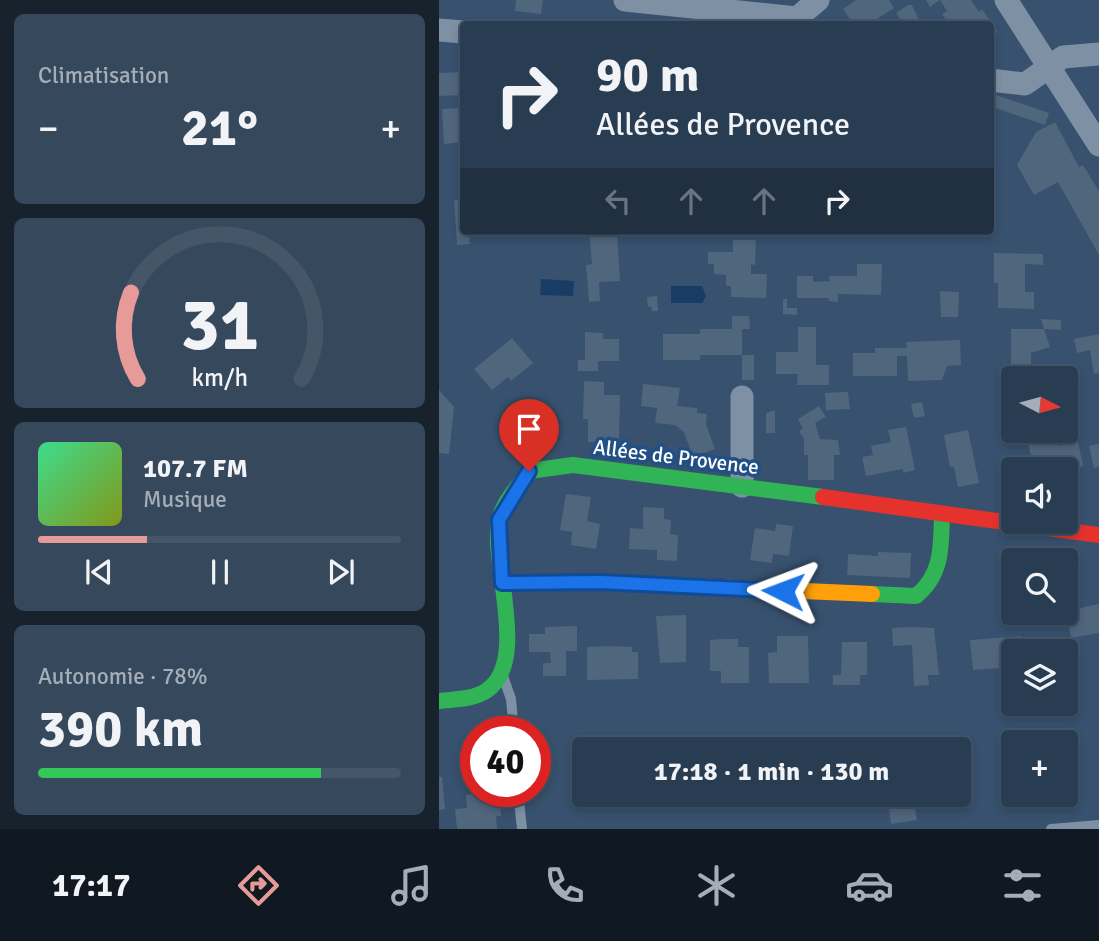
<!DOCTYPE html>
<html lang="fr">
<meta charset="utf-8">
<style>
body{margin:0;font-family:Signika,sans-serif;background:#35485c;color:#f1f3f6;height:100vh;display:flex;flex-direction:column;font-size:26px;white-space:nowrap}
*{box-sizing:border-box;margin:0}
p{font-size:23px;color:#a5aeb8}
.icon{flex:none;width:38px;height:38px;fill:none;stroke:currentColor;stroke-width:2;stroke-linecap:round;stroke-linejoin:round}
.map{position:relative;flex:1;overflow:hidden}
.panel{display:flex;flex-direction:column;gap:14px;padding:14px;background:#17222d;width:439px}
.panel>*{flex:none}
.banner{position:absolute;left:21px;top:21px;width:534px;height:214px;border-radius:7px;box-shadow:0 4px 10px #0003,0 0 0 2px #455669;background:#293d52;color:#f1f3f6;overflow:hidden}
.needle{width:46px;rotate:96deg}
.buttons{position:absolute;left:562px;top:366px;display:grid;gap:14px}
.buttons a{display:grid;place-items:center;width:77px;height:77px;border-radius:7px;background:#293d52;box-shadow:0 4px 10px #0003,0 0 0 2px #455669;font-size:35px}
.speed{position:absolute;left:21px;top:716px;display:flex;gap:14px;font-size:35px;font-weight:700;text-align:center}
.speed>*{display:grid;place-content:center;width:91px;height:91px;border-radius:50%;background:#293d52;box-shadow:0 4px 10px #0003,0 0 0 2px #455669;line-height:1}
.speed .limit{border:10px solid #d22;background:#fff;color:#111}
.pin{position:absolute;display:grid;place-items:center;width:60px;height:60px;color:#fff;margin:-72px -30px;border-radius:50% 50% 50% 0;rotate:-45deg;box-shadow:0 0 7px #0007}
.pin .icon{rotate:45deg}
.me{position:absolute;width:77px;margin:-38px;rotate:273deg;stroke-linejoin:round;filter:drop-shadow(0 0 5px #0008)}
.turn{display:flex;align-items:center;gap:24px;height:147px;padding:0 21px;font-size:32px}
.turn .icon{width:91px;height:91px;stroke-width:2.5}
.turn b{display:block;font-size:49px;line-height:60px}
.lanes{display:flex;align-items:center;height:66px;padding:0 21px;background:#0003;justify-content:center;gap:35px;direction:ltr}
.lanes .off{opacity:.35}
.big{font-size:52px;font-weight:700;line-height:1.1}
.panel .card{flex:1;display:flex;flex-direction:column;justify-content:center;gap:10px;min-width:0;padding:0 24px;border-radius:10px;background:#35485c}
.panel .dial{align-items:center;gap:0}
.dial svg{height:182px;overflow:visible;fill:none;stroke:#455669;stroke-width:7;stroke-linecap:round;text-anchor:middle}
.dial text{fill:#f1f3f6;stroke:none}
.song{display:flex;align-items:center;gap:21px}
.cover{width:84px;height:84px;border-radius:10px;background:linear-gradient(135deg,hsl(150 70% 55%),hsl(70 70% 35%))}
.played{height:7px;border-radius:4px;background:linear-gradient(90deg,#e69b98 30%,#455669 30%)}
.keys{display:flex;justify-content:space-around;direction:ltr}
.heat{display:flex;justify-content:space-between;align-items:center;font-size:38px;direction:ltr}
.charge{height:10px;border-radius:5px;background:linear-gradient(90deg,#34c759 78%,#455669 0)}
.trip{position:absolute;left:133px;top:737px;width:399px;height:70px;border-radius:7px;background:#293d52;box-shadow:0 4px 10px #0003,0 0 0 2px #455669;font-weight:700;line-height:70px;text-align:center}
.tabs{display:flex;height:112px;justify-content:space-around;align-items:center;background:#101821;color:#a5aeb8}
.tabs .icon{width:49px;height:49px}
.tabs .on{color:#e69b98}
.tabs b{font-size:32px;color:#f1f3f6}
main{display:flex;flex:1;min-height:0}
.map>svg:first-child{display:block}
.water{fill:#193c65}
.building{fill:#50667d}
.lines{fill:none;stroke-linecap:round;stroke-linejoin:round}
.lane{stroke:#7d90a4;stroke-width:10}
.street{stroke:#7d90a4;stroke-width:23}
.fast{stroke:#30b455;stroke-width:16}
.slow{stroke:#ff9f0a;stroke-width:16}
.jam{stroke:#e5322d;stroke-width:16}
.route-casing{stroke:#114b97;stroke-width:18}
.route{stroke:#1a73e8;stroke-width:12}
.labels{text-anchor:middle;stroke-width:7;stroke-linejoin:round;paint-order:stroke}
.street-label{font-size:21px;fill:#fff;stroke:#205085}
</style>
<main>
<section class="panel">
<div class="card"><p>Climatisation</p>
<div class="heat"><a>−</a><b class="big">21°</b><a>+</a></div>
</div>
<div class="card dial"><svg viewBox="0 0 100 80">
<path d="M14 69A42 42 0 1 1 86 69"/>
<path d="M14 69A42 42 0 0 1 11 31" stroke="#e69b98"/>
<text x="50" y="56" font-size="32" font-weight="700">31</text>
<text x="50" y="72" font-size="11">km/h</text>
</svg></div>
<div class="card">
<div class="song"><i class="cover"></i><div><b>107.7 FM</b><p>Musique</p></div></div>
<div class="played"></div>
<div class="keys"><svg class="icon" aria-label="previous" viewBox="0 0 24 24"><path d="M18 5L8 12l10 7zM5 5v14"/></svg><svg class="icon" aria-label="pause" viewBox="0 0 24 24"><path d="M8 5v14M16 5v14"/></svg><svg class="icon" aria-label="next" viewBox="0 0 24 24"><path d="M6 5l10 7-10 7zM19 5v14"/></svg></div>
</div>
<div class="card"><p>Autonomie · 78%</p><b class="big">390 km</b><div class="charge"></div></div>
</section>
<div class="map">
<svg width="660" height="829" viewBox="0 0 660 829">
<rect width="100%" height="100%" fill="#37516e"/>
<path class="water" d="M102,279L135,281L134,296L101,295Z
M232,286H263L267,296L263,303H232Z"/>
<path class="building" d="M77,0H104L102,14L76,11Z
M417,0H450L455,8L430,24H414L404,9Z
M487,0H532L540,12L543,9L559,32L551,37V24H510L503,14L508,11L501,0L491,7Z
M469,5H473L482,24H465L457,13Z
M24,72V95L0,96V73Z
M551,93L610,113L606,125L551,106Z
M24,108V142L5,144L3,109Z
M616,122L640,167L644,165L660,191V255L619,182L595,195L578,165L597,132Z
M15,200H24V231L59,233L30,235L31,244L18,245Z
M150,231H178L181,281L160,282L161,301L150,302L147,265L153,264Z
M294,240H317L316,265L312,264V274H328L327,298L292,297V286H287V275L275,274V264H269V252H294Z
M555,253L604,254V265L586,264V292H595V309L559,308V283H555Z
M418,264H443L442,295L399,294V302L390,301V298H358V276H374V282L391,281L390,276H418Z
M501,291L520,292L519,317H502Z
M218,296L219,311H213L212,306L209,307L208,297Z
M344,299H348V308H358V315L344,314Z
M293,316H310L311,329H303V355H315V380H303V355H261V360H224V334H261V329H293Z
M602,319L622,320V330L605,329Z
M359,327H377V365H390V385H358L359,374H337V352H359Z
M572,329H605L611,347L592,353V378H572Z
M146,332L164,333V339H180V361H159V371H139V360H146Z
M660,334V373L655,374L651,350L638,353L635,339Z
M73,338L94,363L72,381L69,377L53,390L35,369Z
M521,340L522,365L508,366L503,380L469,381L468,356H458V376H414V353H436V348H468L467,342Z
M145,381L165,382V395H181L180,442H149V419H144Z
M204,384L241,388L238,406L258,408V413L268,414L267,424L276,449L254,457L245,432L236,425L216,423L218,408L202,406Z
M0,390L15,407L10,454L0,453Z
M403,392H409L411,409L387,410L386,393Z
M483,402L486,416L475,418L472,404Z
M380,406L387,417L376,423L381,439L399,440L401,455H395V480H369V455H365V439L360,431L364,429L359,419Z
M336,410V433H327V413Z
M467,427L476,470L464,473V469L427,476L423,457L434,455L432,446L452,442L449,430Z
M529,430L540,483L519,487L515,467H511L505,435Z
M601,430H615L619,446L639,442L644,466L626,470L596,469L586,434Z
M660,444V467L655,468L650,446Z
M127,494L152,497L148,521L161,524L157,549L132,545L133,532L121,530Z
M204,507L225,508V519L232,520L231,534L239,535L238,561L218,560V550L190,549L191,528L204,529Z
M337,524L354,526L350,556L334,554L333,563L311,560L316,528L336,531Z
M439,552L472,553L471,578L408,575L409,554L439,556Z
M566,555L597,557V560H574V599L562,598Z
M660,604V633L632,638L627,611Z
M247,615V662L221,663L217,616Z
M138,626V651H127V676H104V663H112L111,652H90V634H106V627Z
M472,627L495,628L500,675H489L490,685L475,686L473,645L454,646L453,628Z
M338,636H369L370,683H330L329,653L338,652Z
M582,636L583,651H574V667L534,670L531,640Z
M282,639H299V647H310V683H282V671H271V640Z
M403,642H428V675H421V685H394V675H402Z
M169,646L193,647V652H199V679L148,680V647Z
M0,777H3L6,809L0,810Z
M60,792L62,816H57L58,829H18L16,809L28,808L27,795Z
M448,794H474L478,820L452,824Z"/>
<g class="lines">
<path class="lane" d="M64,676L72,699L75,732
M79,791L83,829
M612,829L660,825"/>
<path class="street" d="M186,0L358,18L379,0
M567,0L660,145
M0,30L24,32
M551,80L586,84L624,57L660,54
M303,397V486"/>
<path class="fast" d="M433,594L477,596C504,574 502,546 503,514
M0,701C15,699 33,700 47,691C91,663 52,565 60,521C63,503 80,486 90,471L134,465L384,497"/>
<path class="slow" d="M63,583L162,582L433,594"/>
<path class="jam" d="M384,497L660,535"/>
</g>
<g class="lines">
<g class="route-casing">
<path id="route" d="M90,471L60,520L63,583L162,582L344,591"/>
</g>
<use href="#route" class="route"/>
</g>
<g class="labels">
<g class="street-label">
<text transform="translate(237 457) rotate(7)" y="7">Allées de Provence</text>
</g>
</g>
</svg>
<div class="buttons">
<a><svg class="needle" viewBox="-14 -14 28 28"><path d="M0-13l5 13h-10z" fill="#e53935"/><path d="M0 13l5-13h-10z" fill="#a5aeb8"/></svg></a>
<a><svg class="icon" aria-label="sound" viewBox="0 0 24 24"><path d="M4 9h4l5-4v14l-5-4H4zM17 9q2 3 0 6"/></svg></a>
<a><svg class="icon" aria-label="search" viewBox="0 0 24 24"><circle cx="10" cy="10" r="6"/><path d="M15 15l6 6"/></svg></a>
<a><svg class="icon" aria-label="layers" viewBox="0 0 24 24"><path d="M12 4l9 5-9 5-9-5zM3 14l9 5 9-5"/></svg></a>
<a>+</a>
</div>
<div class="speed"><div class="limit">40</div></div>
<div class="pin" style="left:90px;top:471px;background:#d93025"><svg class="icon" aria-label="arrive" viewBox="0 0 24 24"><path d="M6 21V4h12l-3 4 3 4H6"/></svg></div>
<svg class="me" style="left:344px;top:591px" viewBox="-20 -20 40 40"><path d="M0-17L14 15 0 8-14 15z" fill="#1a73e8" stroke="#fff" stroke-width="4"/></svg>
<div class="trip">17:18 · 1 min · 130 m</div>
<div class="banner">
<div class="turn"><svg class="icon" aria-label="right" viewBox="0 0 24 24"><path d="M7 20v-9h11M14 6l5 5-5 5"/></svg><div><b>90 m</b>Allées de Provence</div></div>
<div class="lanes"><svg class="icon off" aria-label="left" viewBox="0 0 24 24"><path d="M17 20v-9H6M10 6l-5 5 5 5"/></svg><svg class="icon off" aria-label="ahead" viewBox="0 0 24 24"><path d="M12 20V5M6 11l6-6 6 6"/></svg><svg class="icon off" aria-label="ahead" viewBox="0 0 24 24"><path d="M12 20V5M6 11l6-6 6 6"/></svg><svg class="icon" aria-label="right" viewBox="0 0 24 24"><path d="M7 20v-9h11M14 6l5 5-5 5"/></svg></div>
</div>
</div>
</main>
<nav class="tabs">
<b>17:17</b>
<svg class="icon on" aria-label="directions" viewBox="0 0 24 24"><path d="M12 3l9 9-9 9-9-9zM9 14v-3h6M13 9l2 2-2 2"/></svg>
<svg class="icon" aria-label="music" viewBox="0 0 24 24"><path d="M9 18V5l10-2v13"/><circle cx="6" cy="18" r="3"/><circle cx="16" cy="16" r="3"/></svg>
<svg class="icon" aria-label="phone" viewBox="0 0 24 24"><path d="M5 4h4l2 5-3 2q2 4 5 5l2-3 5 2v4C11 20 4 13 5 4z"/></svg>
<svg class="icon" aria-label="climate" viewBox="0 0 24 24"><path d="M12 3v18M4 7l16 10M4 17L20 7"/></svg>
<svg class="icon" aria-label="car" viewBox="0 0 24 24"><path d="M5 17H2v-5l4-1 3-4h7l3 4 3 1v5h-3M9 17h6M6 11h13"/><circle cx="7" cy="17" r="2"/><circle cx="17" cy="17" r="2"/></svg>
<svg class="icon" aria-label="filters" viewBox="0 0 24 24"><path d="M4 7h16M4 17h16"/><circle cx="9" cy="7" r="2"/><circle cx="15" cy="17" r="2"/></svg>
</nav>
